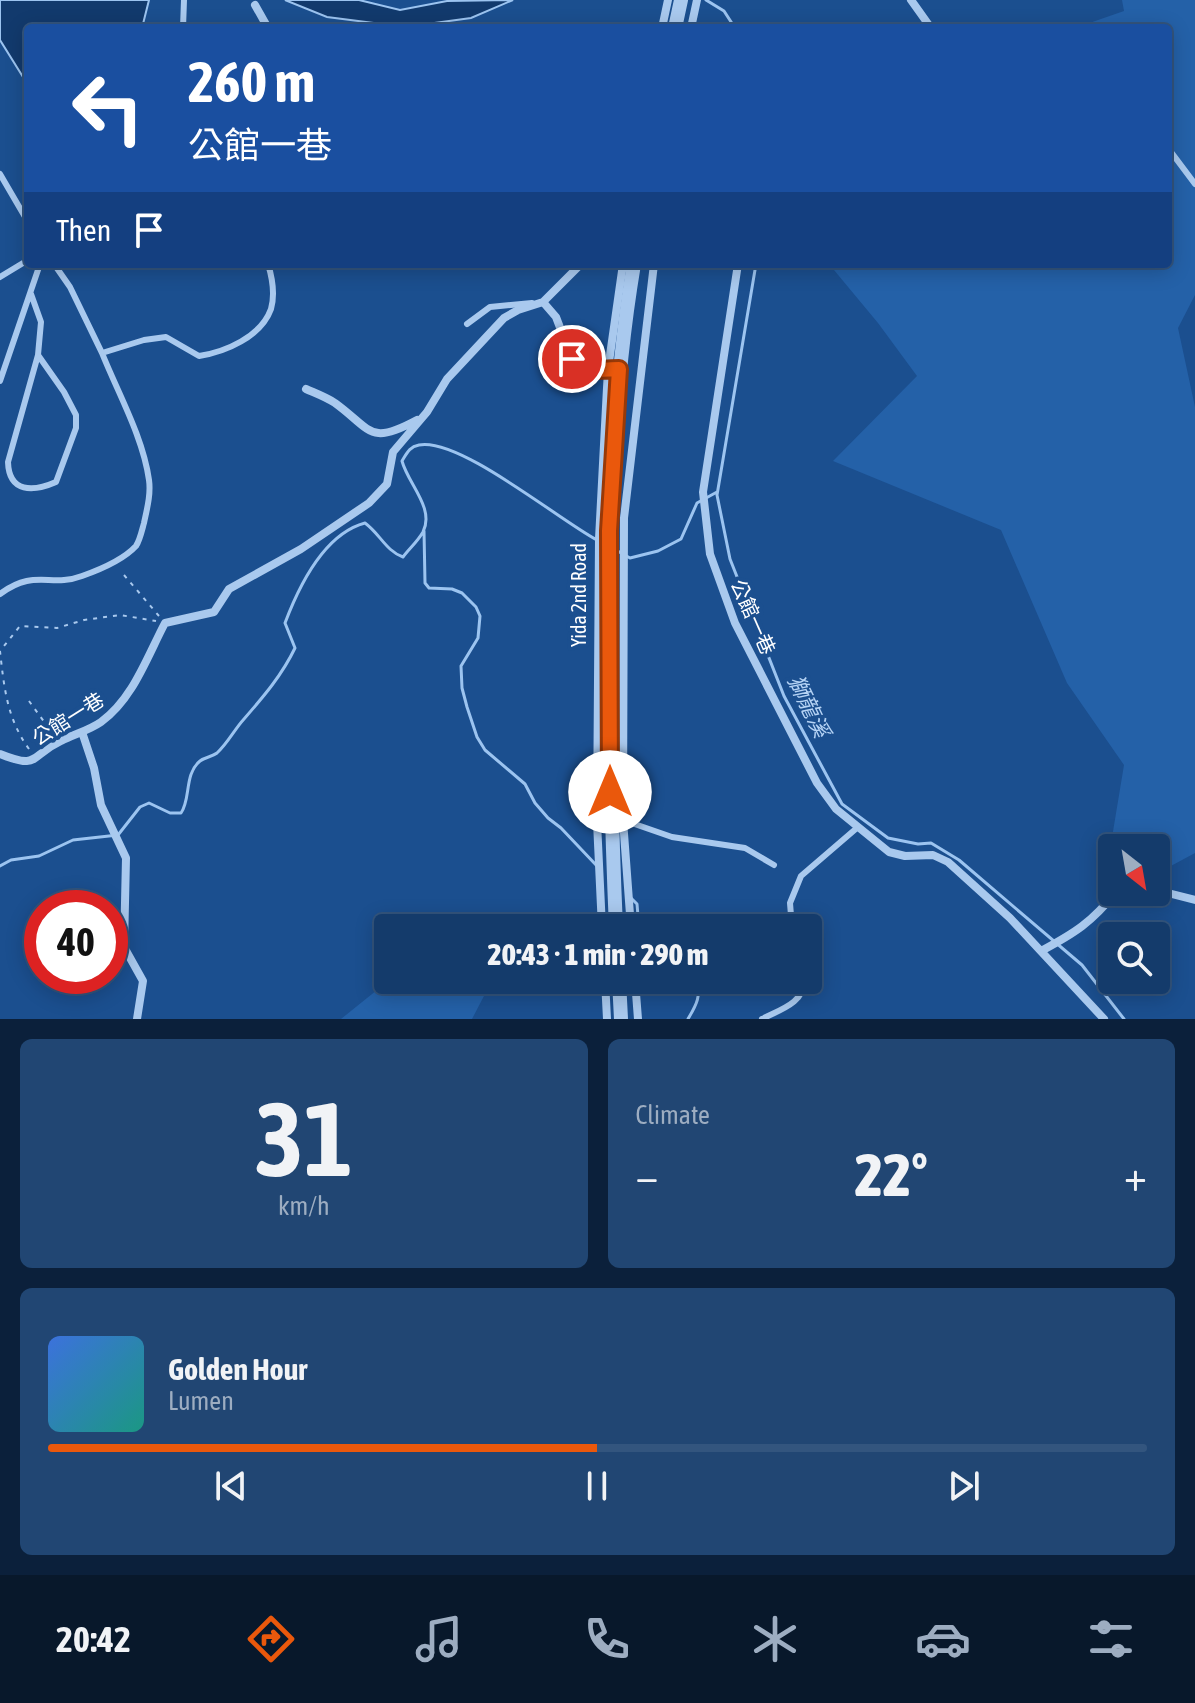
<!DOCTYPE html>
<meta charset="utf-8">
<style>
body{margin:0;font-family:"Asap Condensed","Noto Sans TC",sans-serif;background:#214673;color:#f1f3f6;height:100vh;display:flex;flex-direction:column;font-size:30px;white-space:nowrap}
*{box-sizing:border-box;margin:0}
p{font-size:26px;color:#9dadc1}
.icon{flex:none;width:44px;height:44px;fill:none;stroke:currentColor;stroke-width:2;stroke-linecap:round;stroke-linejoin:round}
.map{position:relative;height:1019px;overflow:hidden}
.details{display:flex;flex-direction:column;gap:20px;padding:20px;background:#0b203b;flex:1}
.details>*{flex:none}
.guide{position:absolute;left:24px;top:24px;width:1148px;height:244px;border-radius:8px;box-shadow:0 4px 20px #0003,0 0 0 2px #33557e;background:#1a4fa0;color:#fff;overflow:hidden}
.needle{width:52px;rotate:149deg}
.tools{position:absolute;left:1098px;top:834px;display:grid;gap:16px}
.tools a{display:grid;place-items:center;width:72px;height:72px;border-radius:8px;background:#143b6b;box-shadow:0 4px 20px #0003,0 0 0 2px #33557e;font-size:40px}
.speed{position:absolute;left:24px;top:890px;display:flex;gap:16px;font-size:40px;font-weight:700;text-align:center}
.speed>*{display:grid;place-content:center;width:104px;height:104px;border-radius:50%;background:#143b6b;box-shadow:0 4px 20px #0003,0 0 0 2px #33557e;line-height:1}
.speed .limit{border:12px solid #d22;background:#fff;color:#111}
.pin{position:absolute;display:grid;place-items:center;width:68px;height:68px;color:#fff;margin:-34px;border:4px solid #fff;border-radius:50%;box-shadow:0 2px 8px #0007}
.me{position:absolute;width:88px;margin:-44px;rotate:0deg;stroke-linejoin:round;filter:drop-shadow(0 0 6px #0008)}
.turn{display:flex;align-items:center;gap:28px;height:168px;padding:0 32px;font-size:36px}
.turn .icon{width:104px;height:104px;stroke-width:2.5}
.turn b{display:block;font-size:56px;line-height:68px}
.then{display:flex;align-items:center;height:76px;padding:0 32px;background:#0003;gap:16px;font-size:30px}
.big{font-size:60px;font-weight:800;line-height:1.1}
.details .card{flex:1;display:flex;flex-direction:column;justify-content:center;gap:12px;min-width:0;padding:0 28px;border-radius:12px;background:#214673}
.details .dial{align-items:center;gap:0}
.dial b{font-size:104px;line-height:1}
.song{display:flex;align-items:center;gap:24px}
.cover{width:96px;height:96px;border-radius:12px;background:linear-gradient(135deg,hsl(220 70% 55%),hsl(170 70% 35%))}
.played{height:8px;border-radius:4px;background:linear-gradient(90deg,#ea580c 50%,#33557e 50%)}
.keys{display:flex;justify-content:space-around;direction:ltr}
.heat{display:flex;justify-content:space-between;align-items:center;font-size:44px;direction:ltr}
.details .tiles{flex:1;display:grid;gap:20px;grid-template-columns:1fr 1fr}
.card:last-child{grid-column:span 2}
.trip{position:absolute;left:374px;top:914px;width:448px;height:80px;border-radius:8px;background:#143b6b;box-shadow:0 4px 20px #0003,0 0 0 2px #33557e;font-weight:800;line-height:80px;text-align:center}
.tabs{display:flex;height:128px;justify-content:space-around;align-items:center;background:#08182b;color:#9dadc1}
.tabs .icon{width:56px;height:56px}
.tabs .active{color:#ea580c}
.tabs b{font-size:36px;color:#f1f3f6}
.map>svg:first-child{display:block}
.green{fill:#2461a8}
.water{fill:#123a6d;stroke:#9cc4f0;stroke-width:2}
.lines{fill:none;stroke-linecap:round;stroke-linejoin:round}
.stream{stroke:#9cc4f0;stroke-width:3}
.path{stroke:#a9c9ee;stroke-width:2;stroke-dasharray:4 6;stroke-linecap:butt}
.service{stroke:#a9c9ee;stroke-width:6}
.minor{stroke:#a9c9ee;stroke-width:8}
.tertiary{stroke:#a9c9ee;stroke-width:14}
.route-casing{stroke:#983908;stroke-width:20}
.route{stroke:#ea580c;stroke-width:14}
.labels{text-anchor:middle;stroke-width:8;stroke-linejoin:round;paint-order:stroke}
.street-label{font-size:20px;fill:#fff;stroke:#1b4f8f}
.water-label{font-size:22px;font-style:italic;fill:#b5d3f5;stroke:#1b4f8f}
</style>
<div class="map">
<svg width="1195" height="1019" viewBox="0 0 1195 1019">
<rect width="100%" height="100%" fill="#1b4f8f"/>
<path class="green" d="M1122,0H1195V295L1178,328L1195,407V853L1156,874V848H1112V892H1123L1101,904L1124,765L1067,683L1001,530L833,461L917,376L878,323L829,264H1168V28H1075L1124,11Z
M377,990L485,994L472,1019H341Z"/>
<path class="water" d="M0,0H149L142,28H28V85L0,40Z
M285,0H359L400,10L447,1L513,0L471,18L405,27L327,17Z"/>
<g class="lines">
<path class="stream" d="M706,0L724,11L735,28
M756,264L717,495L730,559L784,696L842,804L888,838L918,844L931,843L959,860L1082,965L1124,1019
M424,531L425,583L429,588L452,589L462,593L476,607L480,616L478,638L461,666L462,688L467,707L477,737L485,750L525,784L535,803L548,818L561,828L597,866
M614,549L630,558L658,551L681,539L697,503L717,492
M0,866L11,860L39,856L73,840L118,835L140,807L149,803L170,813H181C191,799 184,774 200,761C205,757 212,757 217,753C228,743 234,730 244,719C264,696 282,675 295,648L285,623C299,586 324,534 365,523C380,534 386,551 403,557C409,549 418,541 423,532C435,508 408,484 402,461C407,453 409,447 419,445C459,437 559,520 597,540
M631,898L637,904L639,928
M688,1019C695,1007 703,995 695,980"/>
<path class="path" d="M124,575L159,616
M29,701L53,734
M29,749C7,719 4,687 0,651L20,626L57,628L84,620L120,615L156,621"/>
<path class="service" d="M183,28L184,0
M1168,148L1195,184
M0,174L28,222
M54,264L70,287L102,353L144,340L166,337L199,356C225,352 261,337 271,309C275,295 272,277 268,264
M0,277L28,260
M31,294L41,322L38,355L64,392L76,415V428L56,482C33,492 9,493 8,462L38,355
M467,324L490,307L532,303
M0,381L40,264
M0,594C35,568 50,588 82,576C99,570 124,559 136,546C140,540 142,530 144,523C147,509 151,494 149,480C143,437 118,393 102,353
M597,822L623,820L672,837L745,848L774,865
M792,928L790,903L801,876L858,827
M762,1019C779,1010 805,1003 804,980"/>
<path class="minor" d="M911,0L931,28
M255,5L268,28
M329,28H337
M662,28L668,0
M691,28L697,0
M581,264L543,302L556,317L572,359L578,366L585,369H613
M738,264L703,492L710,554L735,623L817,783L836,809L889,852L905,856L933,855L948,862L1010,918L1104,1019
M306,389C315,393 326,397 335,403C372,430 369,446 417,420
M82,732L94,768L101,805L126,858L124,947L143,981L137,1019
M0,754C40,770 29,756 61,741C74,734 88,731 101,722C133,699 147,657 165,623L214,612L229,589L301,549L369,503L387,484L393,452L427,412L447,379L504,318L518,310L543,302
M1156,890L1195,900
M602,928L597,822L599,539L608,369L623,264
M631,928L623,820L624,518L654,264
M1041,951C1075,933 1092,922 1116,892
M605,980L607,1019
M635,980L638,1019"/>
<path class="tertiary" d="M675,28L681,0
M616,928C612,838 610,749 609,659C609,527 612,395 634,264
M619,980L621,1019"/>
</g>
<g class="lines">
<g class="route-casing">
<path id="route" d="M572,359C583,374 601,369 619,369L609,531L610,792"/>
</g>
<use href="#route" class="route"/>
</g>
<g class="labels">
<g class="street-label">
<text transform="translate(579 595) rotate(-90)" y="7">Yida 2nd Road</text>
<text transform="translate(753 617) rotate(66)" y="7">公館一巷</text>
<text transform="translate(68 719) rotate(-32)" y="7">公館一巷</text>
</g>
<g class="water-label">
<text transform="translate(809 706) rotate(64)" y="8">獅龍溪</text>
</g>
</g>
</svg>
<div class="tools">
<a><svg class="needle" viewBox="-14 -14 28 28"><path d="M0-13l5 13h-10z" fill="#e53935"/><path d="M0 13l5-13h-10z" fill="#9dadc1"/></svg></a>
<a><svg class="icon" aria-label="search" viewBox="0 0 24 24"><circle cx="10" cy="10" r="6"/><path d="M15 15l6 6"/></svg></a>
</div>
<div class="speed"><div class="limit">40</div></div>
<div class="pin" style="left:572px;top:359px;background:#d93025"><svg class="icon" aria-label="arrive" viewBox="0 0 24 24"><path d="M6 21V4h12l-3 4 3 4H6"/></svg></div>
<svg class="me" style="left:610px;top:792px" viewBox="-20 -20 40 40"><circle r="19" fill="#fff"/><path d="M0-13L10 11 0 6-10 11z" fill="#ea580c"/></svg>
<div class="trip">20:43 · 1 min · 290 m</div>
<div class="guide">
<div class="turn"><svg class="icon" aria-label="left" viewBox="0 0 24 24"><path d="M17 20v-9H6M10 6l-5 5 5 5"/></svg><div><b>260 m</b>公館一巷</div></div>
<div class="then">Then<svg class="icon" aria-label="arrive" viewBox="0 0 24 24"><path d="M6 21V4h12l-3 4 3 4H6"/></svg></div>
</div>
</div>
<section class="details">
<div class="tiles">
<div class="card dial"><b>31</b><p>km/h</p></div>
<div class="card"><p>Climate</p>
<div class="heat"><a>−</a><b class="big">22°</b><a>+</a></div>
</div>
<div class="card">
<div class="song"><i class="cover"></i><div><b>Golden Hour</b><p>Lumen</p></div></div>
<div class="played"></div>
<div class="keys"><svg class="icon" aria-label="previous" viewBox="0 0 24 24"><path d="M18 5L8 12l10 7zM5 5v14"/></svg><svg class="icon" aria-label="pause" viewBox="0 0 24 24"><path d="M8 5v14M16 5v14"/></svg><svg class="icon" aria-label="next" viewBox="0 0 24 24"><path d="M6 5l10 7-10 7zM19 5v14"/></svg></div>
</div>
</div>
</section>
<nav class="tabs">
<b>20:42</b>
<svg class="icon active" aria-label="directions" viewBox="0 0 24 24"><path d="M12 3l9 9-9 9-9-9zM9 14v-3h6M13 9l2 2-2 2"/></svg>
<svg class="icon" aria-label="music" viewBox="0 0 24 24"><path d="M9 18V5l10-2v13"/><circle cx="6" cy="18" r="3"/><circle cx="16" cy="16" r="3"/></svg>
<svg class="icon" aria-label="phone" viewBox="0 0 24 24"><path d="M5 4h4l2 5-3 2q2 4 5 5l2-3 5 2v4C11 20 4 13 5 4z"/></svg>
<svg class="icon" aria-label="climate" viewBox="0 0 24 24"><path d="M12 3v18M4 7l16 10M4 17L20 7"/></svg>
<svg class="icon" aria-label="car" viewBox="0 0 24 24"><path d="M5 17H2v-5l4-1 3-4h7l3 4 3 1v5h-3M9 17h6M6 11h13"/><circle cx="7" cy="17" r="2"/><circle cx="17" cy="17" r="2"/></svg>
<svg class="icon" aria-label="filters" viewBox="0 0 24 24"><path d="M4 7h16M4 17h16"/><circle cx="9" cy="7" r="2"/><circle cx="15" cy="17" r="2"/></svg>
</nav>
